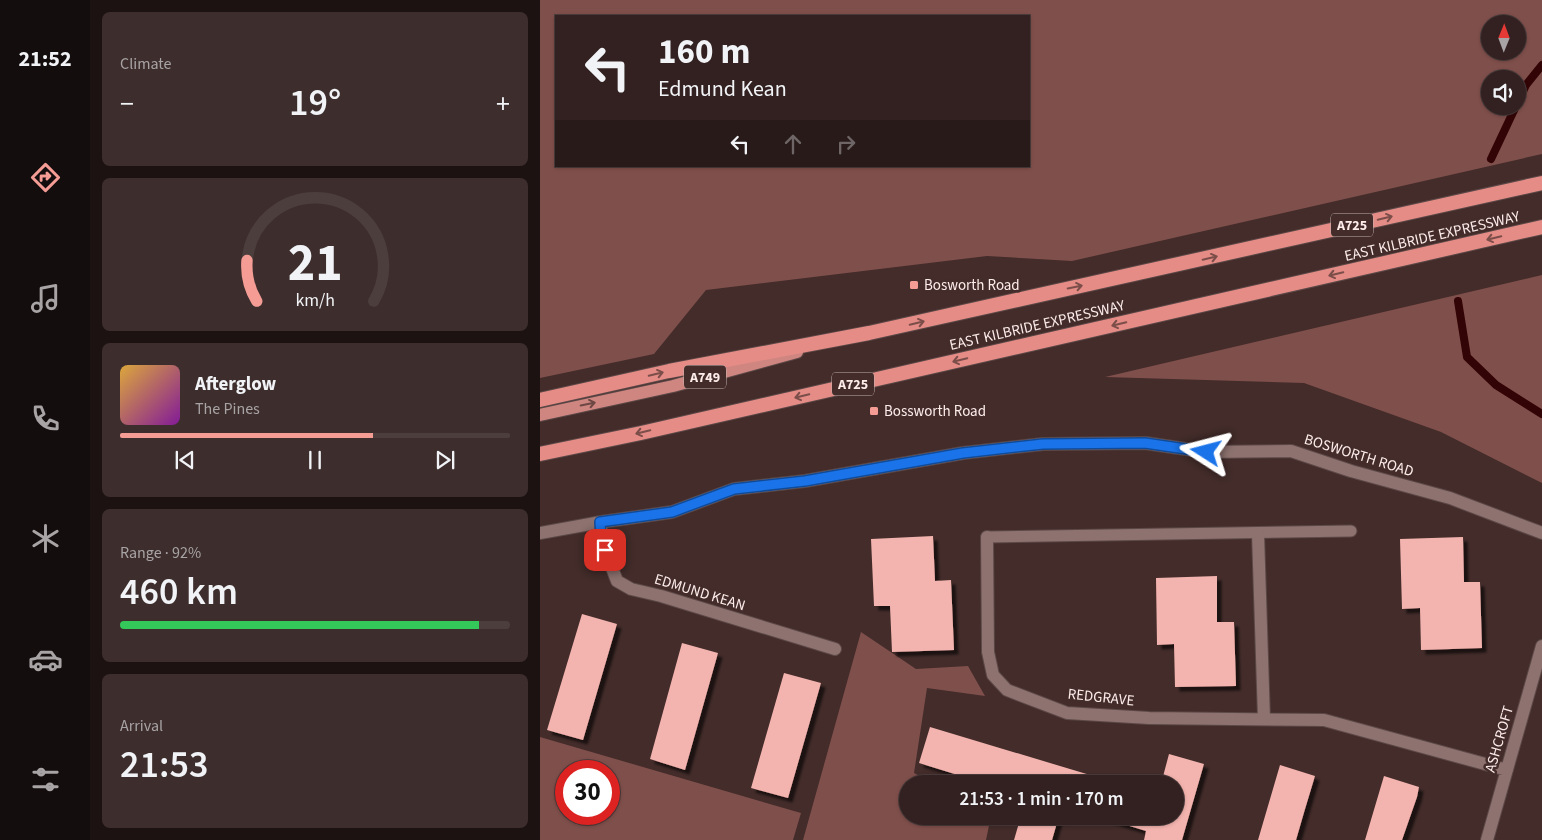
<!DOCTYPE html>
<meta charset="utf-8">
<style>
body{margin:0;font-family:"Source Sans 3",sans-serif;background:#3d2e2d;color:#f1f3f6;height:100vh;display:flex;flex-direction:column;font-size:19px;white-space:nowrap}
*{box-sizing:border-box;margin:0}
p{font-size:16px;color:#a8a3a5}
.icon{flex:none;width:28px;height:28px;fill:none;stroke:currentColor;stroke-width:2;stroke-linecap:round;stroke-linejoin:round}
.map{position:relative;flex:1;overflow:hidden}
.side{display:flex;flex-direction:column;gap:12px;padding:12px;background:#1c1212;width:450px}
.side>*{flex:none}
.guide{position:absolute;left:15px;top:15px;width:475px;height:152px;border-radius:0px;box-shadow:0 1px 4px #0004,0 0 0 1px #4d3e3e;background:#322120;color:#f1f3f6;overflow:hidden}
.needle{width:32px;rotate:1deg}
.controls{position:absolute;left:941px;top:15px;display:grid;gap:10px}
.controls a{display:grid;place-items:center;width:45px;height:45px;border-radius:50%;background:#322120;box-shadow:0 1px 4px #0004,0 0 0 1px #4d3e3e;font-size:25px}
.speed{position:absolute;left:15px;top:760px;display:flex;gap:10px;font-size:25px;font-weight:700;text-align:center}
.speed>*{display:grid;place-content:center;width:65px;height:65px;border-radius:50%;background:#322120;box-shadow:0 1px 4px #0004,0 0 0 1px #4d3e3e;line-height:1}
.speed .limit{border:8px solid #d22;background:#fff;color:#111}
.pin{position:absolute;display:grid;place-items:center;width:42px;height:42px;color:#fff;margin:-21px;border-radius:10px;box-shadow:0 2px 8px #0006}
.me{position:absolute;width:55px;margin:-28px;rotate:279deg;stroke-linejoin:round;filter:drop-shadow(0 0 4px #0008)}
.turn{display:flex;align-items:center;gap:18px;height:105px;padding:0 20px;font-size:22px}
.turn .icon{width:65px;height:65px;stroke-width:2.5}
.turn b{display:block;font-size:35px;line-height:42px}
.lanes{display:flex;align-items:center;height:48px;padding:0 20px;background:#0003;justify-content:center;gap:25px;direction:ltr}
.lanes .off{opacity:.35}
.big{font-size:38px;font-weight:600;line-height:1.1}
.side .card{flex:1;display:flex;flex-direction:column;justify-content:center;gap:8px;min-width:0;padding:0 18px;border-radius:8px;background:#3d2e2d}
.side .dial{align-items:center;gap:0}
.dial svg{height:130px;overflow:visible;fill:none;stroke:#4d3e3e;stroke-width:7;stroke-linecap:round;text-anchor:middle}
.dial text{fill:#f1f3f6;stroke:none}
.song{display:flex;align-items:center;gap:15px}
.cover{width:60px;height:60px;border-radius:8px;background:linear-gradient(135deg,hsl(40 70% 55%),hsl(290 70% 35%))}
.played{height:5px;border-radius:2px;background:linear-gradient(90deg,#f59c95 65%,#4d3e3e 65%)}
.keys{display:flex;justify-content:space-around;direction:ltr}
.heat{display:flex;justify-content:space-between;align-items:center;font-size:28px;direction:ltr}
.charge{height:8px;border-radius:4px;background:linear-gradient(90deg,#34c759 92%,#4d3e3e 0)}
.trip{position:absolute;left:359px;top:775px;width:285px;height:50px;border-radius:25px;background:#322120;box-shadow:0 1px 4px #0004,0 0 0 1px #4d3e3e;font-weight:600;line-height:50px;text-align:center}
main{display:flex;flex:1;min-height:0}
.tab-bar{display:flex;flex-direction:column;width:90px;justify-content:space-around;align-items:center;background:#140d0d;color:#a8a3a5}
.tab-bar .icon{width:35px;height:35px}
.tab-bar .current{color:#f59c95}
.tab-bar b{font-size:22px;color:#f1f3f6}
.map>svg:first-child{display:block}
.green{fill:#7f4f4b;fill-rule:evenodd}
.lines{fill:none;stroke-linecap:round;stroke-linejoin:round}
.stream{stroke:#330405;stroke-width:8}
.building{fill:#f3b3ae;filter:url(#shadow)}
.service-casing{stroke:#5c4847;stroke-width:13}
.minor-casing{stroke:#5c4847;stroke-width:14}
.primary-casing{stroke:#5c4847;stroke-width:14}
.trunk-casing{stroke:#5c4847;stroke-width:16}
.service{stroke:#8d726f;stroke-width:11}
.minor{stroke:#8d726f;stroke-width:12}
.primary{stroke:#d08680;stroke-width:12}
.trunk{stroke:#e68c86;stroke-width:14}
.oneway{stroke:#7c4e4a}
.oneway2{stroke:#6d4744}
.route-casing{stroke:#114b97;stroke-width:12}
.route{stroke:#1a73e8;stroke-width:9}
.poi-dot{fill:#f59c95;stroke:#432c2a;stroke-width:2}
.labels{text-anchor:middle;stroke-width:5;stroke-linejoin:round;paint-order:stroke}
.shield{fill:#432c2a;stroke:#c4b2b0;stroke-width:1}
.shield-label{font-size:14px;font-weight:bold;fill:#fcecea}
.street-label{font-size:15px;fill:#fcecea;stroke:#432c2a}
.poi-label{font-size:15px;fill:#fcecea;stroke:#432c2a;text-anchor:start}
</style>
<main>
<nav class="tab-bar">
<b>21:52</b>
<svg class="icon current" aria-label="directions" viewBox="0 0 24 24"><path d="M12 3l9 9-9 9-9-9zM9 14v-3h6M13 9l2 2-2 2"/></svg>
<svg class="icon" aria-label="music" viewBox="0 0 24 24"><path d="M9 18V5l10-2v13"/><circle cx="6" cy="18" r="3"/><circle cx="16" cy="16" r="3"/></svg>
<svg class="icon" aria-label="phone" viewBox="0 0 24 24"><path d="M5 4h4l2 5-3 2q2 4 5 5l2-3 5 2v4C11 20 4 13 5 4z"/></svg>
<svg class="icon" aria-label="climate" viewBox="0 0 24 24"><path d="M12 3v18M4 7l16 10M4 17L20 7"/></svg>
<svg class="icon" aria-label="car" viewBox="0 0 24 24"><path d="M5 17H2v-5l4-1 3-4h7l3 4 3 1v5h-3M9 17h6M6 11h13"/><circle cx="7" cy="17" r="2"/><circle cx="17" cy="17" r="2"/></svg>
<svg class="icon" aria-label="filters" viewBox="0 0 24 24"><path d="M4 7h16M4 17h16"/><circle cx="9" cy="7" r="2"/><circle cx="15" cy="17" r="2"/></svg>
</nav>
<section class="side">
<div class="card"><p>Climate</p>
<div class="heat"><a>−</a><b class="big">19°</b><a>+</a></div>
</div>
<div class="card dial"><svg viewBox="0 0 100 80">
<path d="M14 69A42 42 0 1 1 86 69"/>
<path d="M14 69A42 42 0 0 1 8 44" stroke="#f59c95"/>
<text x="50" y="56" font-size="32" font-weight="700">21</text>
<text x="50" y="72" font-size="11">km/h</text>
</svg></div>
<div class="card">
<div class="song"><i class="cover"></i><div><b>Afterglow</b><p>The Pines</p></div></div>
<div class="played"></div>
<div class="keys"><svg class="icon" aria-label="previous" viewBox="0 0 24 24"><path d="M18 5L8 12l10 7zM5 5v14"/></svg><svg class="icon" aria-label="pause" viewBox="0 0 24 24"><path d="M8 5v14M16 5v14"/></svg><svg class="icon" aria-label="next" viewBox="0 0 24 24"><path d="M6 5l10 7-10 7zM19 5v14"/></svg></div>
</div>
<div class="card"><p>Range · 92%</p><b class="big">460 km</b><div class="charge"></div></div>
<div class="card"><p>Arrival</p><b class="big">21:53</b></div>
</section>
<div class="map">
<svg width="1002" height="840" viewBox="0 0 1002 840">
<defs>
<filter id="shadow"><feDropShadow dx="4.5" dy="4.5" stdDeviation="1" flood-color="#0009"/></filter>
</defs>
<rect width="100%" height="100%" fill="#432c2a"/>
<path class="green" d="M0,0H1002V154L532,261L447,256L166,290L114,354L0,378ZM16,16H489V166H16ZM950,24H978V51H950ZM950,79H978V106H950Z
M1002,275V483L901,432L764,383L565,377Z
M321,632L376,669L428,666L445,696L387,688L374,773L395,784H368V816H451L446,840H263Z
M0,737L261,813L253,840H0ZM69,771V814H26V771Z"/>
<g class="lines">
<path class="stream" d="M978,103L986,85L1002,65
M951,159L976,106
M918,301L927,357L956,385L1002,414"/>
</g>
<path class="building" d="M393,536L395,581L411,580L414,650L352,652L350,606H334L331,539Z
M923,537L924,582H940L942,648L881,650L880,608L862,609L860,539Z
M677,576V622H694L696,686L635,687L634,644L617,645L616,578Z
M42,614L77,624L43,740L7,730Z
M142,643L178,653L145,770L110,759Z
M244,673L281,683L248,798L211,788Z
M390,727L580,784H447L379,763Z
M629,754L664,764L642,840H604L606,831L557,816H635V784H621Z
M740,765L775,776L765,809L756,840H718Z
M844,776L879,787L877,797L862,840H825Z
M481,816H519L512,840H474Z"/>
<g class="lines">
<g class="service-casing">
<path id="service" d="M447,537L811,531"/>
</g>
<g class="minor-casing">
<path id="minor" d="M61,522V539L77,581L91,589L121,596L295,649
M0,533L61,522L132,512L194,489L265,481L423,453L503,444L605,443L666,452L751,451L811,471L910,498L1002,533
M718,534L724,719
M447,537L448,652L453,675L467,690L527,713L609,718L784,720L967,770
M947,840L1002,646"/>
</g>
<g class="primary-casing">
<path id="primary" d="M0,415L133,386L257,352"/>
</g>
<g class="trunk-casing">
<path id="trunk" d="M0,400L129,371L329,333L1002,183
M0,454L101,433L1002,227"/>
</g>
<use href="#service" class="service"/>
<use href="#minor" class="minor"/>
<use href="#primary" class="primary"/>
<use href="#trunk" class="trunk"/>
</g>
<defs><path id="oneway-shaft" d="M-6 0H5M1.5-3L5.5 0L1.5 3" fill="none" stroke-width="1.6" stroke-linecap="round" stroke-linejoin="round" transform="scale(1.25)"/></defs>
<g class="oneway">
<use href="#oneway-shaft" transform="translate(845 218) rotate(-13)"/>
<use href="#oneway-shaft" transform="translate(954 238) rotate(167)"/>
<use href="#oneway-shaft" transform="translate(670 258) rotate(-13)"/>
<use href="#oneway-shaft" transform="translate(796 274) rotate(167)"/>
<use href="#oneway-shaft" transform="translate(535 287) rotate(-12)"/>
<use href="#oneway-shaft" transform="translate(377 323) rotate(-13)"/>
<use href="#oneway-shaft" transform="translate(579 324) rotate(167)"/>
<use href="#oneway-shaft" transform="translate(420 360) rotate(167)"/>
<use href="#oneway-shaft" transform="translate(116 374) rotate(-13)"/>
<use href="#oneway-shaft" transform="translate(262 396) rotate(167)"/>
<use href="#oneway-shaft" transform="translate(103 432) rotate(167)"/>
</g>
<use class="oneway2" href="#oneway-shaft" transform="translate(48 404) rotate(-12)"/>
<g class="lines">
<g class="route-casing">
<path id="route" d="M65,550L61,539L60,522L132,512L194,489L265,481L423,453L503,444L605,443L666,452"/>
</g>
<use href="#route" class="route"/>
</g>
<g class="poi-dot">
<rect x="369" y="280" width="10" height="10" rx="2.5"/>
<rect x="329" y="406" width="10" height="10" rx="2.5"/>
</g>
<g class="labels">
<g class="shield">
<rect x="791" y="213.5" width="42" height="23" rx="4"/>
<rect x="144" y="365.5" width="42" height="23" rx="4"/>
<rect x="292" y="372.5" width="42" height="23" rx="4"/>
</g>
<g class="shield-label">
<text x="812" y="230">A725</text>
<text x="165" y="382">A749</text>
<text x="313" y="389">A725</text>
</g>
<g class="street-label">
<text transform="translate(892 236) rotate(-13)" y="5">EAST KILBRIDE EXPRESSWAY</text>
<text transform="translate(497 325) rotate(-13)" y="5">EAST KILBRIDE EXPRESSWAY</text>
<text transform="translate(819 455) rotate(17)" y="5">BOSWORTH ROAD</text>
<text transform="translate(160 592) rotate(17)" y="5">EDMUND KEAN</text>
<text transform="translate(561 697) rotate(6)" y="5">REDGRAVE</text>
<text transform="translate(959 739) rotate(-74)" y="5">ASHCROFT</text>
</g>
<g class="poi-label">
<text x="384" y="290">Bosworth Road</text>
<text x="344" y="416">Bossworth Road</text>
</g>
</g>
</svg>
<div class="controls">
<a><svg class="needle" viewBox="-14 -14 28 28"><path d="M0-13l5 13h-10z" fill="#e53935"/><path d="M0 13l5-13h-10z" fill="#a8a3a5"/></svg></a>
<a><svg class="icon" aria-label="sound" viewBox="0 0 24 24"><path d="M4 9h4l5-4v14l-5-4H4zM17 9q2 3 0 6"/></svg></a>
</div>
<div class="speed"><div class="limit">30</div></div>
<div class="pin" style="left:65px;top:550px;background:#d93025"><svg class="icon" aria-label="arrive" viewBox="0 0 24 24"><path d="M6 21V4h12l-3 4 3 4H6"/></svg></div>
<svg class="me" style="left:666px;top:452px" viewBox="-20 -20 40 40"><path d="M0-17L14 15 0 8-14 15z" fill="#1a73e8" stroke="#fff" stroke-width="4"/></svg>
<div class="trip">21:53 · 1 min · 170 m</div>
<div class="guide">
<div class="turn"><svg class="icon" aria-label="left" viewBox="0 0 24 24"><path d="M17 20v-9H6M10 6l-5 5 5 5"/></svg><div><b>160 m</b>Edmund Kean</div></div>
<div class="lanes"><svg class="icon" aria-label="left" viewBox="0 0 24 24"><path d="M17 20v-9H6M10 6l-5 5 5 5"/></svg><svg class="icon off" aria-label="ahead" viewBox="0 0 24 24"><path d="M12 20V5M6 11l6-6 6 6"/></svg><svg class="icon off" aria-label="right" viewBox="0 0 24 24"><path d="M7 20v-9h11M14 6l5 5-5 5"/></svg></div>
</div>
</div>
</main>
